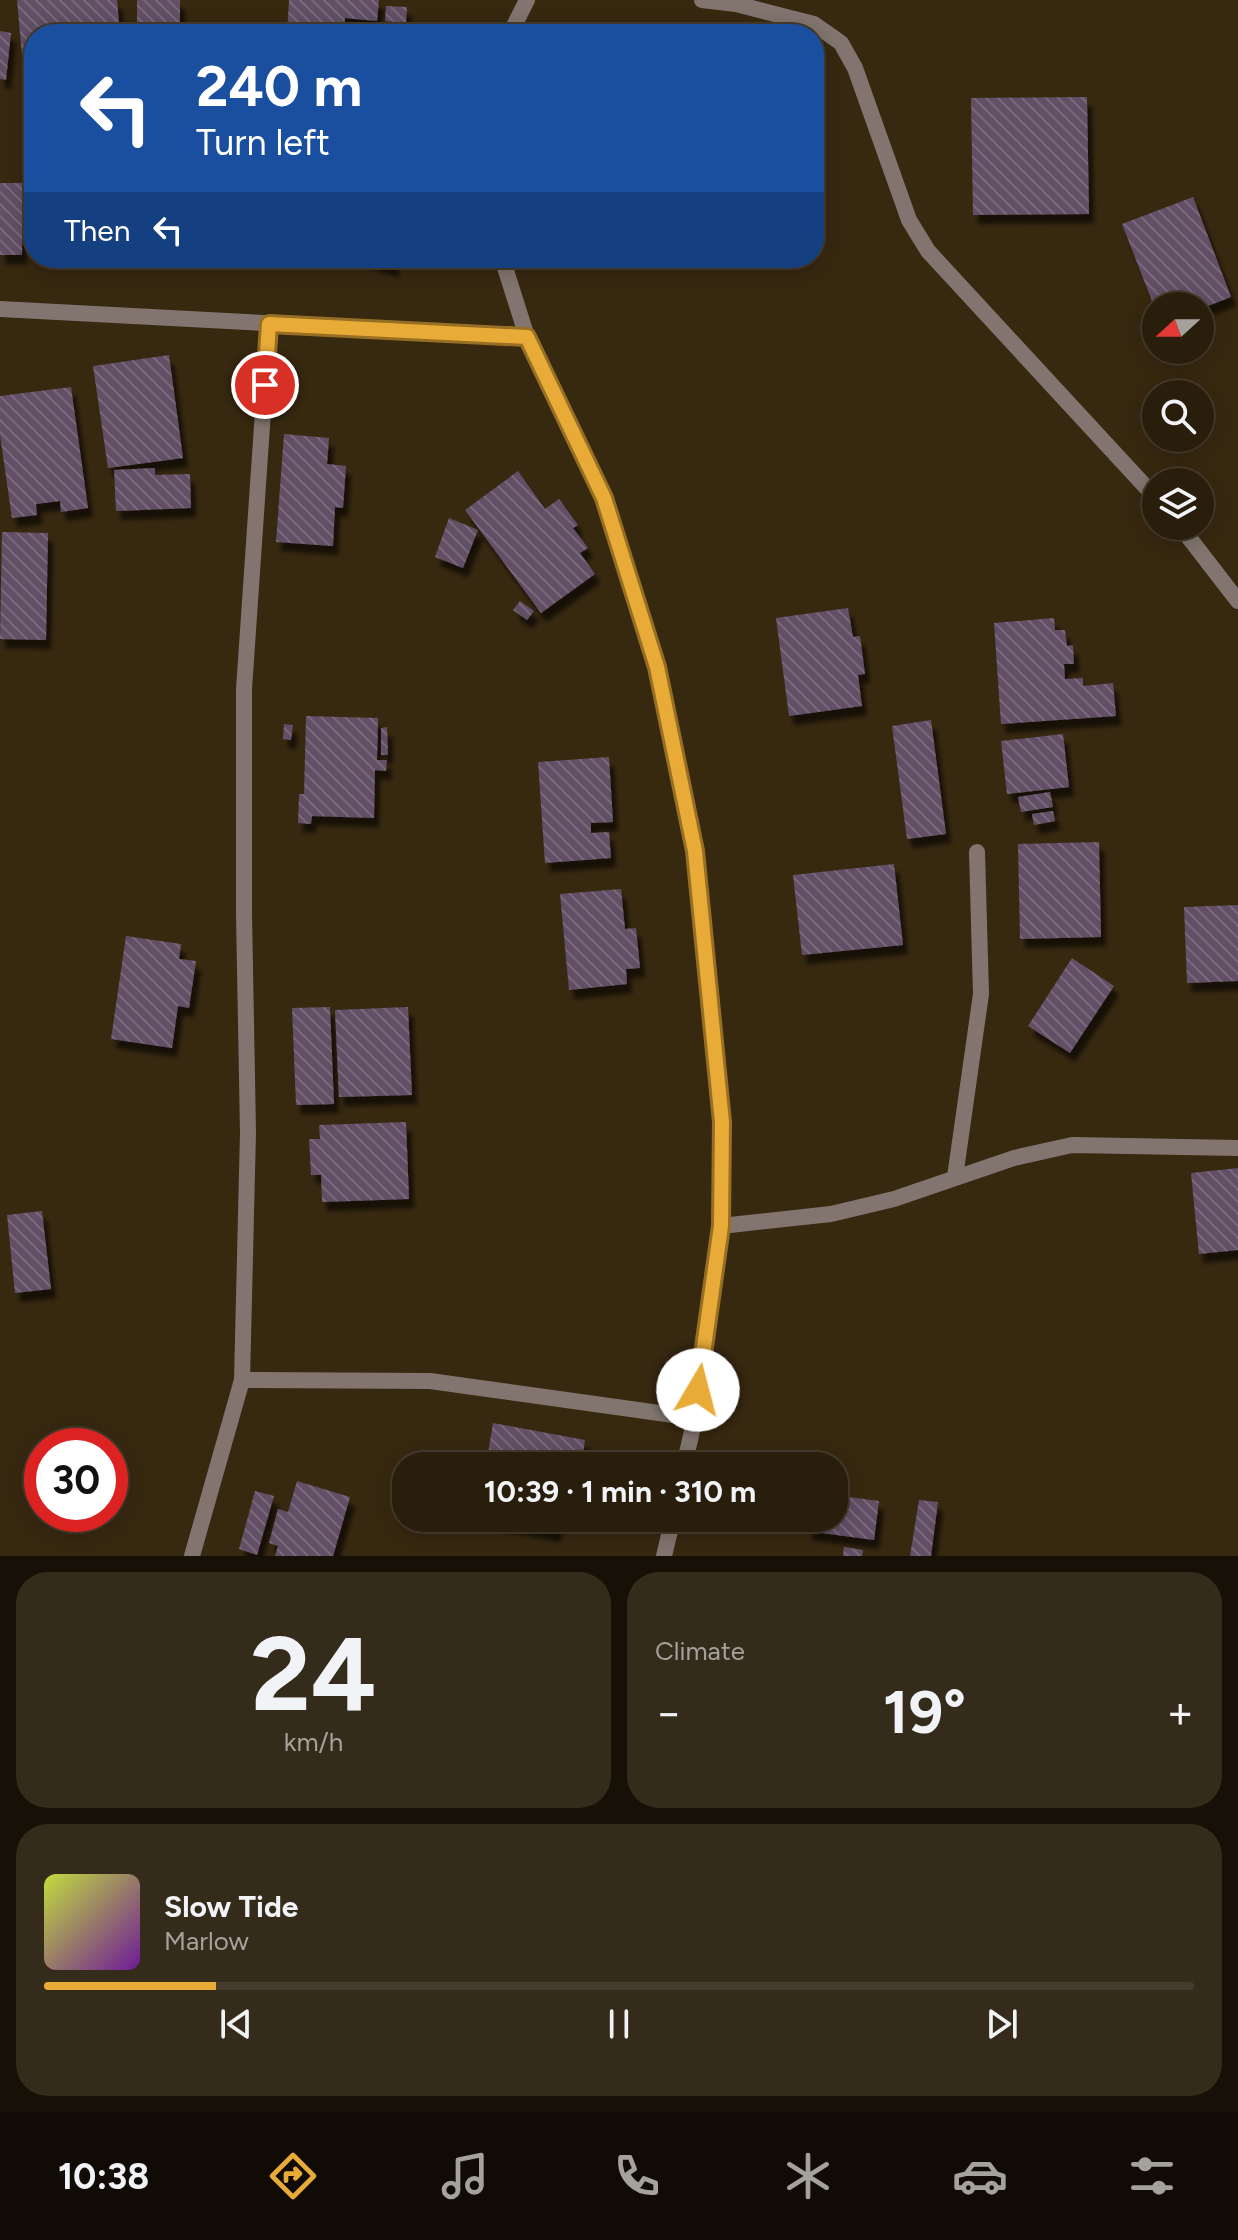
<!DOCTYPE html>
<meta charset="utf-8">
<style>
body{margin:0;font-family:Figtree,sans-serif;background:#352b1a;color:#f1f3f6;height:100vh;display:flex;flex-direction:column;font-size:30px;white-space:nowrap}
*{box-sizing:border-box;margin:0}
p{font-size:26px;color:#a5a29d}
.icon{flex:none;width:44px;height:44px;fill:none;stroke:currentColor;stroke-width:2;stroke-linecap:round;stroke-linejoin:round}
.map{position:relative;height:1556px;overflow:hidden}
.sheet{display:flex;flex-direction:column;gap:16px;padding:16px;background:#171007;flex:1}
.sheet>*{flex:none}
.hud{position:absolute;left:24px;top:24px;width:800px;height:244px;border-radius:32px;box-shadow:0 4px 20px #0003,0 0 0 2px #453c2d;background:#1a4fa0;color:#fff;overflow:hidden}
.needle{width:52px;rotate:249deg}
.buttons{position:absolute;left:1142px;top:292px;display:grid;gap:16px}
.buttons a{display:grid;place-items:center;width:72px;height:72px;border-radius:50%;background:#291e0c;box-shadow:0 4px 20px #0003,0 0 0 2px #453c2d;font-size:40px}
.speed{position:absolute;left:24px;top:1428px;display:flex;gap:16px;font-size:40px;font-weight:700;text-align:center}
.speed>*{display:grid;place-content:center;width:104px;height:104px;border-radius:50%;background:#291e0c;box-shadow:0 4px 20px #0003,0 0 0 2px #453c2d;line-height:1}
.speed .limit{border:12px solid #d22;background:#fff;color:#111}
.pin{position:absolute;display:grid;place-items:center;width:68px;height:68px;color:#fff;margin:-34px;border:4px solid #fff;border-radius:50%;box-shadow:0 2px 8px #0007}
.me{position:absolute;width:88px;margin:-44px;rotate:8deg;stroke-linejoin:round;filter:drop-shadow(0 0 6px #0008)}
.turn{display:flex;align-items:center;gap:28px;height:168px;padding:0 40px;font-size:36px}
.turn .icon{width:104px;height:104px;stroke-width:2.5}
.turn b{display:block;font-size:56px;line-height:68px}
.then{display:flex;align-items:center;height:76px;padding:0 40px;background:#0003;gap:16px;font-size:30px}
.big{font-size:60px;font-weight:700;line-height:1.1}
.sheet .tile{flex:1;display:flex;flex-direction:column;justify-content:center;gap:12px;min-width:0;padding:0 28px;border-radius:32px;background:#352b1a}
.sheet .dial{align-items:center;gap:0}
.dial b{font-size:104px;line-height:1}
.song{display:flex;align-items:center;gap:24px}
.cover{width:96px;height:96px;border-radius:12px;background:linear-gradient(135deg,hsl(70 70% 55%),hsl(280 70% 35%))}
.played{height:8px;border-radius:4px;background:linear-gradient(90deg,#e8ab37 15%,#453c2d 15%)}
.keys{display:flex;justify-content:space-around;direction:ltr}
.heat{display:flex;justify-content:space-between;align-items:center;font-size:44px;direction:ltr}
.sheet .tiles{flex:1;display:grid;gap:16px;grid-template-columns:1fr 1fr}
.tile:last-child{grid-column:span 2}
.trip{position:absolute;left:392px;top:1452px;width:456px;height:80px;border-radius:32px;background:#291e0c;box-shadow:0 4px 20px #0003,0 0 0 2px #453c2d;font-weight:700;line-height:80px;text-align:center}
.dock{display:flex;height:128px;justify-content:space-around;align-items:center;background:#100c05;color:#a5a29d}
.dock .icon{width:56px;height:56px}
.dock .selected{color:#e8ab37}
.dock b{font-size:36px;color:#f1f3f6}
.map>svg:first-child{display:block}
.building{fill:url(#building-back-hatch);filter:url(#shadow)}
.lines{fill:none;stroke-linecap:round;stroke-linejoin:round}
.minor{stroke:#82756f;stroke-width:16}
.route-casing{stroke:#976f24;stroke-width:20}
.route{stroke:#e8ab37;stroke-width:14}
</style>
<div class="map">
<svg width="1238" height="1556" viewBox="0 0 1238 1556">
<defs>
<pattern id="building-back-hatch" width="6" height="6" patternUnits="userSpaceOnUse" patternTransform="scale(2)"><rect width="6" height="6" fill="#624f66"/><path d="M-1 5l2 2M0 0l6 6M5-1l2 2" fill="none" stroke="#78687b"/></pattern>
<filter id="shadow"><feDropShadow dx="5" dy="9" stdDeviation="2" flood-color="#0009"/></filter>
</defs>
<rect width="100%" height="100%" fill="#372810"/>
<path class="building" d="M17,0H117L120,34H34V78L24,79Z
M137,0H180V34H137Z
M289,0H379L377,21L345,18L343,34H287Z
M386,6L407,7L406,23L385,21Z
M349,22L374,24L373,28L384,29V34H348Z
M0,31L11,33L6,80L0,79Z
M1087,97L1089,214L973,215L971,98Z
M0,183H23L22,255H0Z
M1193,197L1231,297L1200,309V306H1154L1122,224Z
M358,258H395L393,268Z
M169,355L183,458L108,468L93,366Z
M71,387L88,508L61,512L60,501L36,504L37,515L12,518L0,435V396Z
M284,434L329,438L327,464L346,466L343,508L335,507L333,546L276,542Z
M155,468V475L190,474L191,508L116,511L114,470Z
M518,471L545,509L559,499L578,525L573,528L588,548L580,553L595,574L541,613L465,510Z
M449,518L478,530L463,568L435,557Z
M2,532L48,533L46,640L0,639Z
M520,601L534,611L527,620L513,610Z
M848,608L853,637L860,636L865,674L858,675L862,706L789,716L776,618Z
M1054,618L1055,630H1065L1067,646L1073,645L1074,664H1064L1065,679L1083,678V686L1113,683L1116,716L1001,724L994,623Z
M306,716L378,718L377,760H387L386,771L375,770L374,818L312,816L311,824L298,823L299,794H304Z
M931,720L946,834L907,839L892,726Z
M284,724L293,725L291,740L283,739Z
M387,727L388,755H381V728Z
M1063,734L1069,787L1007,794L1001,741Z
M609,757L613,822L591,823V833L609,832L611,858L545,863L538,762Z
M1050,792L1053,807L1021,812L1018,797Z
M1053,811L1055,821L1034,825L1032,814Z
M1099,842L1101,937L1020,939L1018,844Z
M894,864L903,945L802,955L793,875Z
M621,889L625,929L636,928L640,968L626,969L627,984L569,990L560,894Z
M1238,905V981L1187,983L1184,907Z
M126,936L181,944L179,959L196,961L189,1008L178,1006L172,1048L111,1039Z
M1072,958L1114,986L1070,1053L1028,1026Z
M330,1007L334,1104L296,1105L292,1008Z
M408,1007L412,1095L339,1097L335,1010Z
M406,1122L409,1199L322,1202L321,1175H311L309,1139H320L319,1125Z
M1238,1168V1250L1199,1254L1191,1173Z
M42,1211L51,1289L15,1293L7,1215Z
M493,1423L585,1440L583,1454L571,1452L569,1466H486Z
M297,1481L350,1497L333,1556H275L278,1546L269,1543L278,1509L288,1512Z
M255,1491L274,1496L257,1555L239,1549Z
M834,1495L879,1501L874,1540L807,1531L809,1518H834Z
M919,1500L938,1502L931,1556H910Z
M476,1518H558L556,1533Z
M844,1547L863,1550L862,1556H843Z"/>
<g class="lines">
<path class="minor" d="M702,0L736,4L814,24L841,43L855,68L909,220L928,251L1156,498
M510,34L527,0
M502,258L527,337L604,498L657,667L695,851L722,1122L721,1226L695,1418L684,1466
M0,309L527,337
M1180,526L1238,601
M955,1177L981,994L977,852
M721,1226L831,1214L894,1199L1014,1158L1072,1145L1238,1148
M242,1380L430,1381L695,1418
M192,1556L242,1380L248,1132L244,914V689L269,324
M664,1556L673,1518"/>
</g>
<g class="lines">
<g class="route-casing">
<path id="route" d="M265,385L269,324L527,337L604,498L657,667L695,851L722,1122L721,1226L698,1390"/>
</g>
<use href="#route" class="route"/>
</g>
</svg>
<div class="buttons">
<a><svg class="needle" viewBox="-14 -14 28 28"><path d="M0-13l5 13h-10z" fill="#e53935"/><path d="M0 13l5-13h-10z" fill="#a5a29d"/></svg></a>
<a><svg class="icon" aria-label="search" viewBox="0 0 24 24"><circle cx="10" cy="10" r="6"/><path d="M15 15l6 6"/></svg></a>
<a><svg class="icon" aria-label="layers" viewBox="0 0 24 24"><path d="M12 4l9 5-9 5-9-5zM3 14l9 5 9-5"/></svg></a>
</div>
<div class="speed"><div class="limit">30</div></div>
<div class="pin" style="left:265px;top:385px;background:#d93025"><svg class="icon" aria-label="arrive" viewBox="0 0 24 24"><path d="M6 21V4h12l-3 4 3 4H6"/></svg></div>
<svg class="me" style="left:698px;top:1390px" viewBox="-20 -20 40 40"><circle r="19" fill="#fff"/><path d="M0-13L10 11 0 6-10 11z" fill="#e8ab37"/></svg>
<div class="trip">10:39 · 1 min · 310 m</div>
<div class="hud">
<div class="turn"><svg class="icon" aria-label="left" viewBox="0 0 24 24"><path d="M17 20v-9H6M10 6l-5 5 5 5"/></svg><div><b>240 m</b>Turn left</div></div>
<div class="then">Then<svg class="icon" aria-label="left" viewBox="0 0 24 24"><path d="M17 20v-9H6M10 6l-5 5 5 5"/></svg></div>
</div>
</div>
<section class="sheet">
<div class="tiles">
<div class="tile dial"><b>24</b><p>km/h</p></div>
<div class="tile"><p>Climate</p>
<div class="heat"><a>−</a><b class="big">19°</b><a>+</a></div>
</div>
<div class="tile">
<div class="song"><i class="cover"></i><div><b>Slow Tide</b><p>Marlow</p></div></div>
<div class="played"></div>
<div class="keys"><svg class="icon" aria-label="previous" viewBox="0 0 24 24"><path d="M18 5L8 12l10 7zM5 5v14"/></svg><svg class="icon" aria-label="pause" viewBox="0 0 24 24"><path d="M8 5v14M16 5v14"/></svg><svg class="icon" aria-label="next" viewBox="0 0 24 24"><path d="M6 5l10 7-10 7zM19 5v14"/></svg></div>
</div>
</div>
</section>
<nav class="dock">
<b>10:38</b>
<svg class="icon selected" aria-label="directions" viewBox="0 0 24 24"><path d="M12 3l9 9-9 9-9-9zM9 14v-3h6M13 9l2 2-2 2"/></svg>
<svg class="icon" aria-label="music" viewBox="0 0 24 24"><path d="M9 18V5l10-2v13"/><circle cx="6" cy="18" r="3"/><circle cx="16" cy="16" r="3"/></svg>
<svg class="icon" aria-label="phone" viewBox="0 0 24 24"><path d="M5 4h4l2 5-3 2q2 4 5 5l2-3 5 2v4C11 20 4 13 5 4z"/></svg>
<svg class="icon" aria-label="climate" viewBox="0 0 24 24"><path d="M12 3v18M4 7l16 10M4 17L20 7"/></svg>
<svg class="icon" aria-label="car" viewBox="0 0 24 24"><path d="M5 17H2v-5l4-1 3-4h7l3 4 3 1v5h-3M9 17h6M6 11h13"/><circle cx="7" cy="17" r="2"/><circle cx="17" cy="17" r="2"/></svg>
<svg class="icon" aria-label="filters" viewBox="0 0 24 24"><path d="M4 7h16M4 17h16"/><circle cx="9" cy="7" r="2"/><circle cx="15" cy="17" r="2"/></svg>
</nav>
